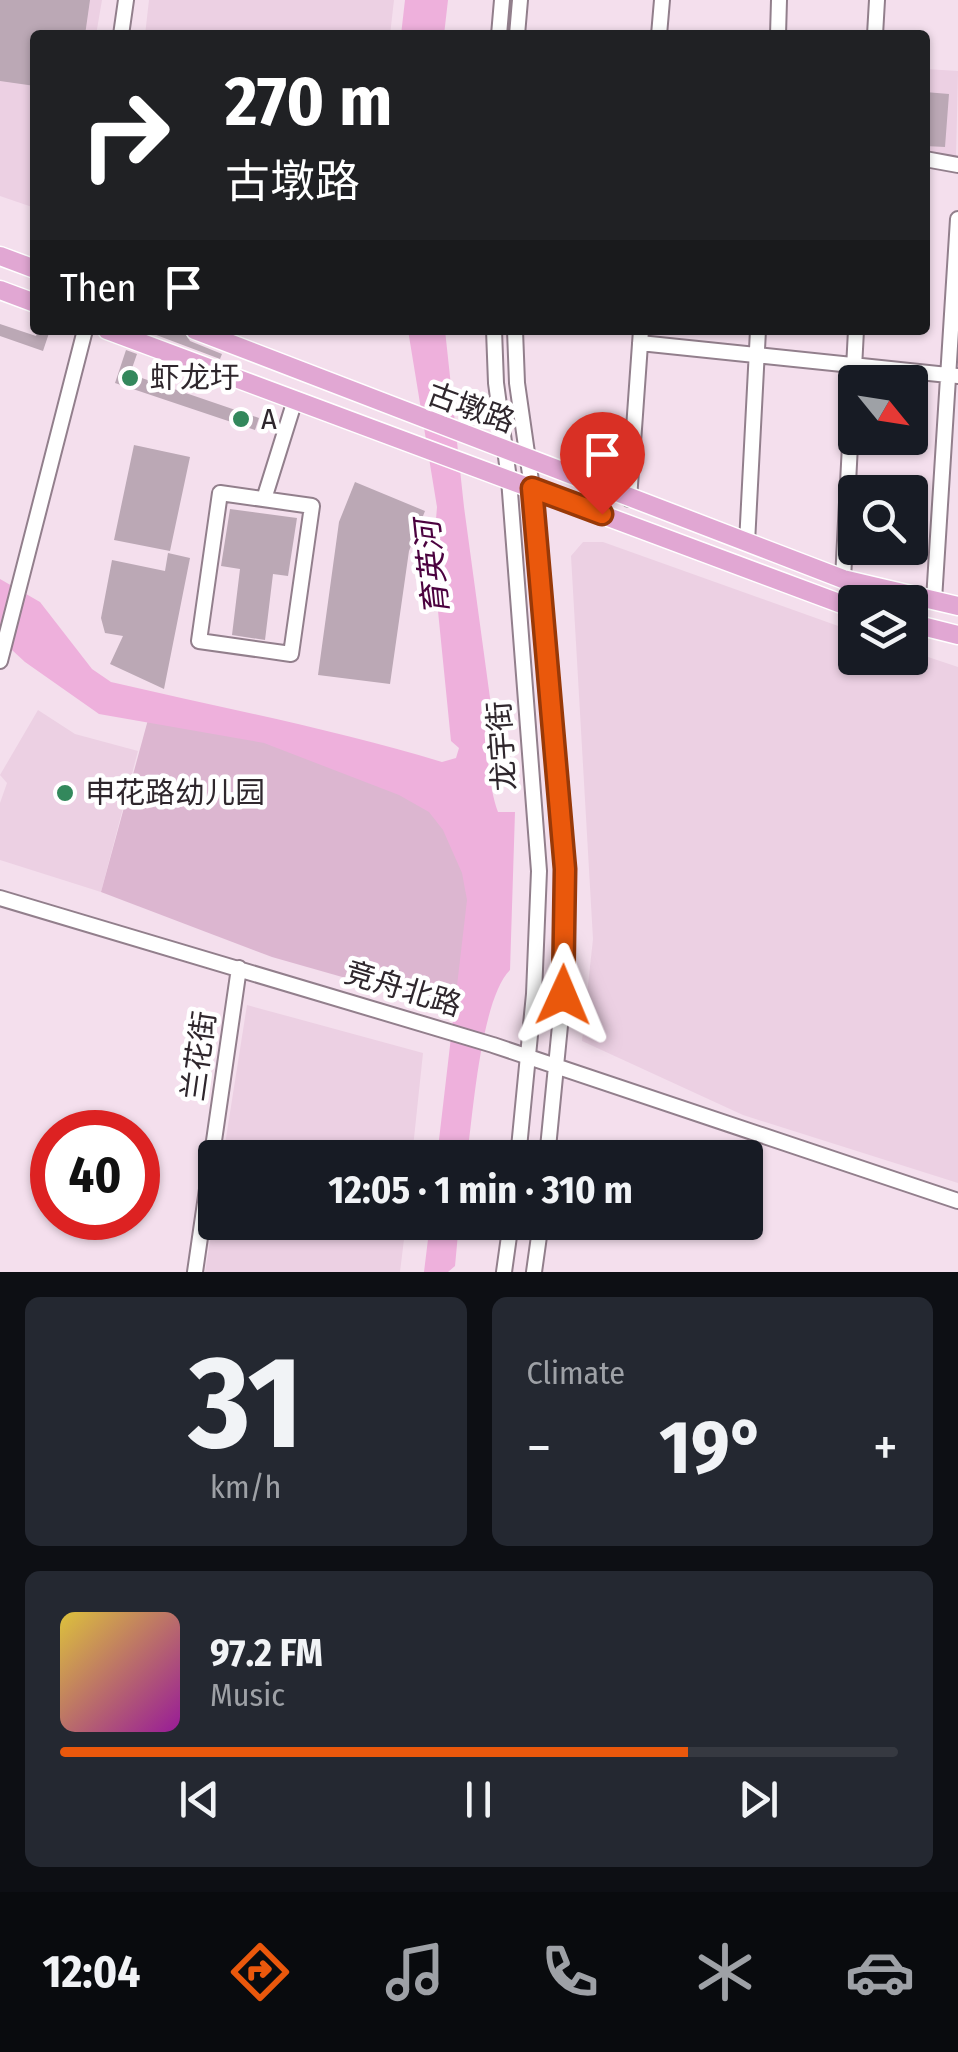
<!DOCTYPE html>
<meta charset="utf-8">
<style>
body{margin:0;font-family:"Fira Sans Condensed","Noto Sans SC",sans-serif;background:#242831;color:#f1f3f6;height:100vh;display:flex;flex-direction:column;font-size:38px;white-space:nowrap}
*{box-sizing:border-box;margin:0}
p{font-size:32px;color:#9ea1a6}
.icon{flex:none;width:55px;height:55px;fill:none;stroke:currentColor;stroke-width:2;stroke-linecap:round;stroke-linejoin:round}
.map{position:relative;height:1272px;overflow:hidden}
.panel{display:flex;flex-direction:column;gap:25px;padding:25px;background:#0d0f14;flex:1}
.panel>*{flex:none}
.guide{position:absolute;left:30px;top:30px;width:900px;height:305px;border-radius:10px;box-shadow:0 2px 8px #0004;background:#202124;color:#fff;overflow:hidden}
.needle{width:65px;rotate:120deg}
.controls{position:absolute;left:838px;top:365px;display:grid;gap:20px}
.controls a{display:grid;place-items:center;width:90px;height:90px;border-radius:10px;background:#171b24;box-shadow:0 2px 8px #0004;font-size:50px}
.speed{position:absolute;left:30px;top:1110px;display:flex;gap:20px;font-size:50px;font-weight:700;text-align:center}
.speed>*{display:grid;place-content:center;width:130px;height:130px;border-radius:50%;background:#171b24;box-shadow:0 2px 8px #0004;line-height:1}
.speed .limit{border:15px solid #d22;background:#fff;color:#111}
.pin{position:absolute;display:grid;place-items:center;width:85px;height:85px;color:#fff;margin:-102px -42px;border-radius:50% 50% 50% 0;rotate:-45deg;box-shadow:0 0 10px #0007}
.pin .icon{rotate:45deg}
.me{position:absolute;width:110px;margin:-55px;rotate:1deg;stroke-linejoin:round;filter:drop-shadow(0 0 8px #0008)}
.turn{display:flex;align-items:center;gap:35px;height:210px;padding:0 30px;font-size:45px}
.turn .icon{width:130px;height:130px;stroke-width:2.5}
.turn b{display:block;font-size:70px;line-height:85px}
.then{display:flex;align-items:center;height:95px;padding:0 30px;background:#0003;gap:20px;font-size:38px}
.big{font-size:75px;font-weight:700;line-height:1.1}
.panel .card{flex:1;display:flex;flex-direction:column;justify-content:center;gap:15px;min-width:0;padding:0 35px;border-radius:15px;background:#242831}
.panel .dial{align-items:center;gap:0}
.dial b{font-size:130px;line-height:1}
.song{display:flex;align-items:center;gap:30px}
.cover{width:120px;height:120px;border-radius:15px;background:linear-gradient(135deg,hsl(50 70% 55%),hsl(300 70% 35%))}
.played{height:10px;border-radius:5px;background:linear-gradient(90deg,#ea580c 75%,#363941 75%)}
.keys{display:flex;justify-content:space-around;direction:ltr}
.heat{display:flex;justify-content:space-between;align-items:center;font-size:55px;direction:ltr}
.panel .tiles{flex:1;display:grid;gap:25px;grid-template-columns:1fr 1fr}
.card:last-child{grid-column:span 2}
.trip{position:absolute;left:198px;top:1140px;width:565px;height:100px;border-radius:10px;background:#171b24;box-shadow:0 2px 8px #0004;font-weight:700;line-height:100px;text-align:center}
.menu{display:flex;height:160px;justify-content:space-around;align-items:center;background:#090b0e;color:#9ea1a6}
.menu .icon{width:70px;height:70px}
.menu .on{color:#ea580c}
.menu b{font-size:45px;color:#f1f3f6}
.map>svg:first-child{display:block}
.built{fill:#ecd0e3}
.green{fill:#dcb6d0}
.water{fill:#eeb0dc}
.building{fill:#bba8b5}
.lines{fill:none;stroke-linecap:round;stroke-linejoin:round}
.minor-casing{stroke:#927f8c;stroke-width:18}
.major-casing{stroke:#fff;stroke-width:21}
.minor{stroke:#fff;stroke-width:14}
.major{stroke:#e1a7d3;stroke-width:18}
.route-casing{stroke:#983908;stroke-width:25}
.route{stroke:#ea580c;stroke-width:18}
.poi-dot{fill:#33885c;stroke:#fff;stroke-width:4}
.labels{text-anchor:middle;stroke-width:9;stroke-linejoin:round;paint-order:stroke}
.poi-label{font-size:30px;fill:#2f272d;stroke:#fff;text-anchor:start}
.street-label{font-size:30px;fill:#2f272d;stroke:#fff}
.water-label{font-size:32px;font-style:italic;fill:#4b023f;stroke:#fff}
</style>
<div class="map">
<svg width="958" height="1272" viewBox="0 0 958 1272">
<rect width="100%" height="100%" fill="#f4dfed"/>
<path class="built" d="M0,0H102L96,35H35V208L0,196Z
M149,0H394L390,35H145Z
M925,69L958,71L956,159L925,153Z
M583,542H603L855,632V658H910V651L958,667V1183L743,1115L582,1041L593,939L571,556Z
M38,710L75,734L138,751L101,892L0,860V803L7,783L0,775Z
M247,1005L423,1053L412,1157H223Z
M215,1211V1222L406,1223L400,1272H205Z"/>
<path class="green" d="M152,705L479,801L472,1014L272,957L101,892Z"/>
<path class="water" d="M405,0H448L444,35H401Z
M408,330H445L464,507L493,720C482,739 490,791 498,812H515L510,970C481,999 473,1114 467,1157H437L467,900L462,873L443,830L429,812L399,795L264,743L99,714L25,662L0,639V579L40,602L92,669L111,682C222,708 333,729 442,762L456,758L459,748L451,741L435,581L434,544L437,507Z
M430,1223H459L455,1266L448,1272H424Z"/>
<path class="building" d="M0,0H90L85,35H35V86L0,81Z
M925,92L949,94L945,147L925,146Z
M0,324L36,336L38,330H50L43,351L0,336Z
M143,330H183L190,341L222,354L220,359Z
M126,350L137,354L130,374L259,418L255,430L115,383Z
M134,445L190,457L170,551L114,540Z
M355,482L425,511L409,551L390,684L318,675L339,522Z
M230,509L297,518L288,576L273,574L265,640L232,635L240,569L221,566Z
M168,553L190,558L164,689L110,664L123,636L105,633L101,618L112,560L165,571Z"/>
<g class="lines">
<g class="minor-casing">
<path id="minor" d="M121,35L126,0
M499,35L502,0
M517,35L520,0
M659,35L662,0
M778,35L779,0
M875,35L877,0
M925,159L958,165
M494,330L496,383L509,479L539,871L534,994L518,1158
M515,330L517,383L532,488L565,869L563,995L547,1158
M640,343L958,376
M220,493L312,506L291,654L199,641Z
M264,499L295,400
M629,499L641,330
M747,543L758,330
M843,579L856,330
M934,600L958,219
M0,661L85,330
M0,898L493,1045L958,1201
M195,1272L239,968
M504,1272L511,1222
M534,1272L541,1222"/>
</g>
<g class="major-casing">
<path id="major" d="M0,256L35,269
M0,290L35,303
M107,330L855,609
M195,330L843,579L958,606
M910,623L958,635"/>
</g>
<use href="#minor" class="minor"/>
<use href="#major" class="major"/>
</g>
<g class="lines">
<g class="route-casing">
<path id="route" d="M563,995L565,869L532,488L602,514"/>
</g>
<use href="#route" class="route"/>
</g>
<g class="poi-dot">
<circle cx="130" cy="378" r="10"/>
<circle cx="241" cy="419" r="10"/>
<circle cx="65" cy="793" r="10"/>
</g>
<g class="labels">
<g class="poi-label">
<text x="150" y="388">虾龙圩</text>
<text x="261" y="429">A</text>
<text x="85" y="803">申花路幼儿园</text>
</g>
<g class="street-label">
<text transform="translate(471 408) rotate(20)" y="10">古墩路</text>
<text transform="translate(502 746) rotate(-94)" y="10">龙宇街</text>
<text transform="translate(403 989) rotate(17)" y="10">竞舟北路</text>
<text transform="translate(199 1056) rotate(-82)" y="10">兰花街</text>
</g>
<g class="water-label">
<text transform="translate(432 568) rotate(-96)" y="11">育英河</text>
</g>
</g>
</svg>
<div class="controls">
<a><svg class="needle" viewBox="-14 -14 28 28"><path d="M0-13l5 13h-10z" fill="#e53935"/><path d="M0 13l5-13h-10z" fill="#9ea1a6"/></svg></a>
<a><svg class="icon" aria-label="search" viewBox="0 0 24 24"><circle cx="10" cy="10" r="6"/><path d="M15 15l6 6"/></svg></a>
<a><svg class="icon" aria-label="layers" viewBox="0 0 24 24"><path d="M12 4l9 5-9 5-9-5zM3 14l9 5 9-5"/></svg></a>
</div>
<div class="speed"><div class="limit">40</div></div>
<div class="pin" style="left:602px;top:514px;background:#d93025"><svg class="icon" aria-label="arrive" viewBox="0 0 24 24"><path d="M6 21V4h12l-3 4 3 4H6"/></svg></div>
<svg class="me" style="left:563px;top:995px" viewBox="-20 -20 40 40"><path d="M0-17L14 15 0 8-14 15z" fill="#ea580c" stroke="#fff" stroke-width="4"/></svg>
<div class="trip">12:05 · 1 min · 310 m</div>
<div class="guide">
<div class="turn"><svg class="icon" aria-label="right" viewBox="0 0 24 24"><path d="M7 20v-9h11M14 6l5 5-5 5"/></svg><div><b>270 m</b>古墩路</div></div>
<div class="then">Then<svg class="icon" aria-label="arrive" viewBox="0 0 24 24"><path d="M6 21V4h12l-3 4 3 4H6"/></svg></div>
</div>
</div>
<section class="panel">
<div class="tiles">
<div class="card dial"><b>31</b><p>km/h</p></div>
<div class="card"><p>Climate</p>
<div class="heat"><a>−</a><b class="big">19°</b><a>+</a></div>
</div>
<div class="card">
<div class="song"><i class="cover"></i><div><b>97.2 FM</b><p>Music</p></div></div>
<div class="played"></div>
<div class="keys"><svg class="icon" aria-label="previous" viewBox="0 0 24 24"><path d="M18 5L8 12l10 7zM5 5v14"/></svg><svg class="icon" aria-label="pause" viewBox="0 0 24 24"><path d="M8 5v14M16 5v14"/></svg><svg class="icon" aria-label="next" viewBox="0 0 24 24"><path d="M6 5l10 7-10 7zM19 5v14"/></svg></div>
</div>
</div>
</section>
<nav class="menu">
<b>12:04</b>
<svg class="icon on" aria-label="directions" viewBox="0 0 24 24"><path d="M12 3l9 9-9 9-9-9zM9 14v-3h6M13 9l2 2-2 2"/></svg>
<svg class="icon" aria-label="music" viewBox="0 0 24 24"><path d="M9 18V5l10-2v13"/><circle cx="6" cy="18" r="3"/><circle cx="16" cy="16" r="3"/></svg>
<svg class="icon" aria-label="phone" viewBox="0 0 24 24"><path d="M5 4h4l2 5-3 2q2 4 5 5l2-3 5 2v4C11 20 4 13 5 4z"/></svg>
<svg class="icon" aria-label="climate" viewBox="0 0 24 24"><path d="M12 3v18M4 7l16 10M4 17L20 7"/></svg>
<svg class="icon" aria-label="car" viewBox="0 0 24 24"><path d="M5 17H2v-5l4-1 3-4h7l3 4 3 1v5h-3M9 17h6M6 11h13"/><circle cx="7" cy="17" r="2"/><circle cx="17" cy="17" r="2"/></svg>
</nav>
